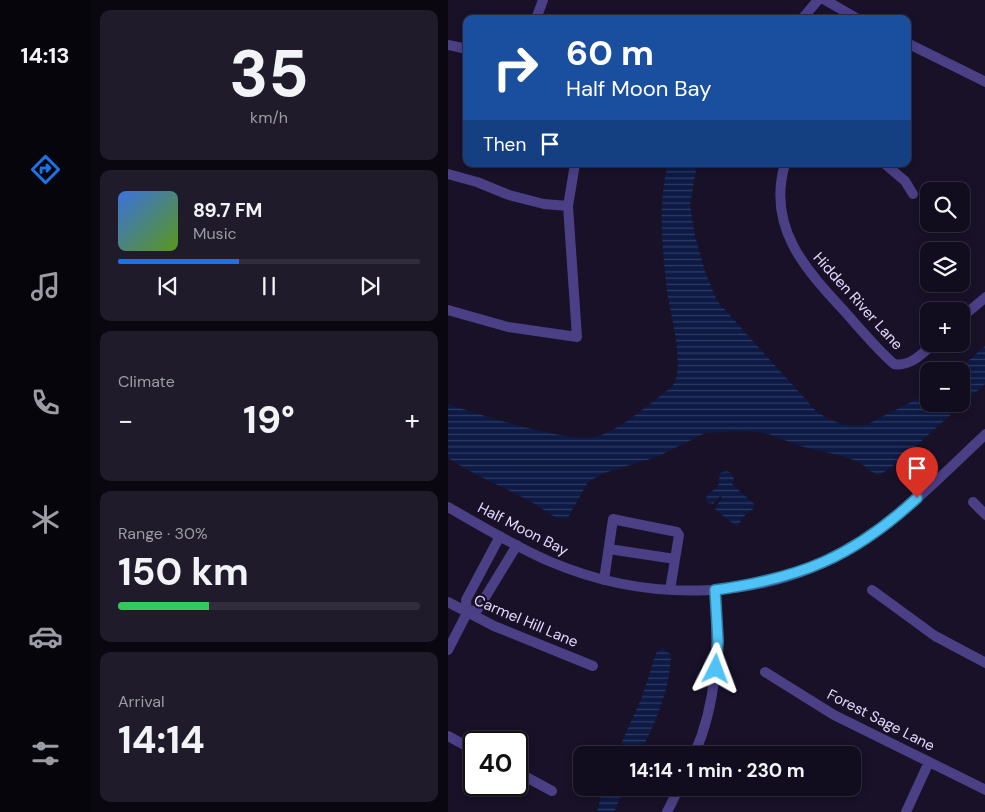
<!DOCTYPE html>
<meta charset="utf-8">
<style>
body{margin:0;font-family:"DM Sans",sans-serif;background:#1f1b2b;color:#f1f3f6;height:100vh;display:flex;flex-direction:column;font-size:19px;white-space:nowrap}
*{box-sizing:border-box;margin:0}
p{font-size:16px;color:#9c9ca4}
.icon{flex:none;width:28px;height:28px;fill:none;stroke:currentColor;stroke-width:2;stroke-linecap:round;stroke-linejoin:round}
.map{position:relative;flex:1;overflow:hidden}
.side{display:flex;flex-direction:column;gap:10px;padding:10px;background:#0a0710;width:358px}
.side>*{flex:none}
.banner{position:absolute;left:15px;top:15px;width:448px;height:152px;border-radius:10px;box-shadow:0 2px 8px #0003,0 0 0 1px #312d3c;background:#1a4fa0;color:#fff;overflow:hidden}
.tools{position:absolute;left:472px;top:182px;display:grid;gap:10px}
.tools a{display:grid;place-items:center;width:50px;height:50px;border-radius:10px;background:#120d1e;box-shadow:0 2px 8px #0003,0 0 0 1px #312d3c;font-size:25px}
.speed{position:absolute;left:15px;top:731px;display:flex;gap:10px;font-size:25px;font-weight:700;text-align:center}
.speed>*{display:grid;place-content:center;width:65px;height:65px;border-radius:50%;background:#120d1e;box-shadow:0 2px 8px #0003,0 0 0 1px #312d3c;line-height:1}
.speed .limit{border:2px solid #111;border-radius:8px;background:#fff;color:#111}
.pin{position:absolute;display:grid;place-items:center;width:42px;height:42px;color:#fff;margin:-51px -21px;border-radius:50% 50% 50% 0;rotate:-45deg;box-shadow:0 0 5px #0007}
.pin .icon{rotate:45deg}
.me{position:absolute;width:55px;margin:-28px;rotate:3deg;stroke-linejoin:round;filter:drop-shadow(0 0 4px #0008)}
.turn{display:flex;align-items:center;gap:18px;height:105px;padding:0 20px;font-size:22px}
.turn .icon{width:65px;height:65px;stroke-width:2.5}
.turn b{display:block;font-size:35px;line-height:42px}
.then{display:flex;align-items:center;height:48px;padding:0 20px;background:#0003;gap:10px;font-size:19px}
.big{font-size:38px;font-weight:700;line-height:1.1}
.side .card{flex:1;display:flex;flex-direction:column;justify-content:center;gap:8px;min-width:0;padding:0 18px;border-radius:10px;background:#1f1b2b}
.side .dial{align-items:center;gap:0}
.dial b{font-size:65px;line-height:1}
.song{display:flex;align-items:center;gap:15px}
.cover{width:60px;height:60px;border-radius:8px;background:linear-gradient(135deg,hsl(220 70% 55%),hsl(90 70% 35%))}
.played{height:5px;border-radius:2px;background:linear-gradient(90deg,#1a73e8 40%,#312d3c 40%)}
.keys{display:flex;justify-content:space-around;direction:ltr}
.heat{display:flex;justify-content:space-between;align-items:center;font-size:28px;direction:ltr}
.charge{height:8px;border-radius:4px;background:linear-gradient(90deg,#34c759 30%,#312d3c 0)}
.trip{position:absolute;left:125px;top:746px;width:288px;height:50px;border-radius:10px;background:#120d1e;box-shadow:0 2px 8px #0003,0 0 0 1px #312d3c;font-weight:700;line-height:50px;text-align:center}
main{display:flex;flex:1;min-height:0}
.menu{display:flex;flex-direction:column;width:90px;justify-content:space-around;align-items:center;background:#07050c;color:#9c9ca4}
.menu .icon{width:35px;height:35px}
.menu .on{color:#1a73e8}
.menu b{font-size:22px;color:#f1f3f6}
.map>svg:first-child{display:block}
.water{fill:url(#water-rules)}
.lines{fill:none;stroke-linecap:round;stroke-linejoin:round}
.minor{stroke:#4b3f85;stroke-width:10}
.route-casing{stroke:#337fa1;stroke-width:12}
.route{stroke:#4fc3f7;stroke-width:9}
.labels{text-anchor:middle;stroke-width:4.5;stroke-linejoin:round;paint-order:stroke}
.street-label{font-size:15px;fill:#e3dafd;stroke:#181128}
</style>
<main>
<nav class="menu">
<b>14:13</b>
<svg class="icon on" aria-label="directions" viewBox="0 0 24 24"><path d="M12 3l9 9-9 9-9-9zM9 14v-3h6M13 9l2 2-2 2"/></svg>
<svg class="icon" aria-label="music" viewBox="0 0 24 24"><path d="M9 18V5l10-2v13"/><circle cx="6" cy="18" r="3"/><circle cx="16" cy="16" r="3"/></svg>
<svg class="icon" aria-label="phone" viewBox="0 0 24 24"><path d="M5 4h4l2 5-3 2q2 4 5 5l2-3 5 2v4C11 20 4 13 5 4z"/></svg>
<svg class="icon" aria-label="climate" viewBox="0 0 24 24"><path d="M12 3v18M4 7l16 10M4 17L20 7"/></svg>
<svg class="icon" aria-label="car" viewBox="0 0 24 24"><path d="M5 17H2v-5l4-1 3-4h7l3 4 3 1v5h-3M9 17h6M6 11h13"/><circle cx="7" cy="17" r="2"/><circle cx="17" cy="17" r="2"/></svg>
<svg class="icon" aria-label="filters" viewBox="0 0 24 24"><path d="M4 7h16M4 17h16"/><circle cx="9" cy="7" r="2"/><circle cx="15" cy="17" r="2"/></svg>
</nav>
<section class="side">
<div class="card dial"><b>35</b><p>km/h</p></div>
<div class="card">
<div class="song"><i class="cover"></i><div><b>89.7 FM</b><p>Music</p></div></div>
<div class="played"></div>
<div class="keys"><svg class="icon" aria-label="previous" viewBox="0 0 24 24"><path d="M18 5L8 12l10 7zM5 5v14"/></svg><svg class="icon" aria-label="pause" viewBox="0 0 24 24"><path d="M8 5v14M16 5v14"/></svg><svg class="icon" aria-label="next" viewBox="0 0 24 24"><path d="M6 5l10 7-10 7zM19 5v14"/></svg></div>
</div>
<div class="card"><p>Climate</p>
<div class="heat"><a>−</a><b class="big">19°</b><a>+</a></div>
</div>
<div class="card"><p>Range · 30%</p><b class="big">150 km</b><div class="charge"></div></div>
<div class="card"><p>Arrival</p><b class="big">14:14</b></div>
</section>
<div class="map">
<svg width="538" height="812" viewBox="0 0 538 812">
<defs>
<pattern id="water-rules" width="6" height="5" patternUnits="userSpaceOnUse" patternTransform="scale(1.25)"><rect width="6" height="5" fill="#0d1a45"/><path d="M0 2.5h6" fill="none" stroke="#303b61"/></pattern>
</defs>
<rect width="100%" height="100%" fill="#181128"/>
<path class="water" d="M220,164H249L242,205L247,236L257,271L269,301L369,412C385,422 399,428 418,425L481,393V404H514V371H509L537,346V384L450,462L432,475L424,472L411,462L394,456L352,446L321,434L299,431L257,433L209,457L156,473L140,482L119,519C105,520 97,509 85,503C57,487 27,476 0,458V404C29,414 125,445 151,436C175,428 203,402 224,387C239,365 220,309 218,282C214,244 210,202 220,164Z
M279,471L284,474L286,479L284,484L306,504L305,509L297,515L289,527L267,509L274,497L272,496L265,504L257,501L260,494L270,487L272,473Z
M215,648L223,655C222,691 207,723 191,755H168L194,697L208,653Z
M155,788H177L166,812H149Z"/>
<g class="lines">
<path class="minor" d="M377,0L410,19
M88,19L95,0
M354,19L370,0
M459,43L538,82
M0,45L19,49
M337,164C318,228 359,271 399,314C414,331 429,349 446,364C462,367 474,354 485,344
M437,164L457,181L465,194
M0,174L29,182L61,195L96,204L120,206
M0,310L60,327L129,337L120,206L127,164
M514,317L538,297
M525,502L538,515
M0,507C33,526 68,547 103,562C200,603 318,602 409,545C456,515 496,473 538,434
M161,549L227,559
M156,580L165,519L174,521L229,532L231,535L222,590
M424,590L487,636L538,663
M0,602L46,626L145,666
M19,613L30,609L69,545
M0,650L19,613L18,600L52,536
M317,672L386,715L538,790
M0,736L26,750
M246,755C270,701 270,648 267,590
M69,772L104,791
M219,812L231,788
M458,812L481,762"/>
</g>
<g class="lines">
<g class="route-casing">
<path id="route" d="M268,669L270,641L267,590C353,578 405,557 469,498"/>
</g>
<use href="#route" class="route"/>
</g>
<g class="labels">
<g class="street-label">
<text transform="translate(410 301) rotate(48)" y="5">Hidden River Lane</text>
<text transform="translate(75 529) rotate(27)" y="5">Half Moon Bay</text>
<text transform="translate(78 621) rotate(23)" y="5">Carmel Hill Lane</text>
<text transform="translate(433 720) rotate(27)" y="5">Forest Sage Lane</text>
</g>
</g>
</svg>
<div class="tools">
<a><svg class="icon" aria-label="search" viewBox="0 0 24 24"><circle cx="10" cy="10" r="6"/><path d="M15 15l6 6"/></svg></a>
<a><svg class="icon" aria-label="layers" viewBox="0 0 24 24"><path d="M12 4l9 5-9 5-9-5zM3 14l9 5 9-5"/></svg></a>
<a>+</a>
<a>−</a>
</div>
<div class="speed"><div class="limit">40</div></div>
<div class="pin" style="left:469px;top:498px;background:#d93025"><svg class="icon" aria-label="arrive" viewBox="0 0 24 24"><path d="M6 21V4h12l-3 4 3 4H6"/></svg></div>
<svg class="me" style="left:268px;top:669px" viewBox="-20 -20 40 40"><path d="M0-17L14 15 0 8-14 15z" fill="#4fc3f7" stroke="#fff" stroke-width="4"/></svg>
<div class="trip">14:14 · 1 min · 230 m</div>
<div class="banner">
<div class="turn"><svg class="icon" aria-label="right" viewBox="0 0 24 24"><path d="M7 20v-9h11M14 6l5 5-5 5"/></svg><div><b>60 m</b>Half Moon Bay</div></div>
<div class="then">Then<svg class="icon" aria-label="arrive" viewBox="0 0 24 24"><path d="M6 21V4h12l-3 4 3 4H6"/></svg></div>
</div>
</div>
</main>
